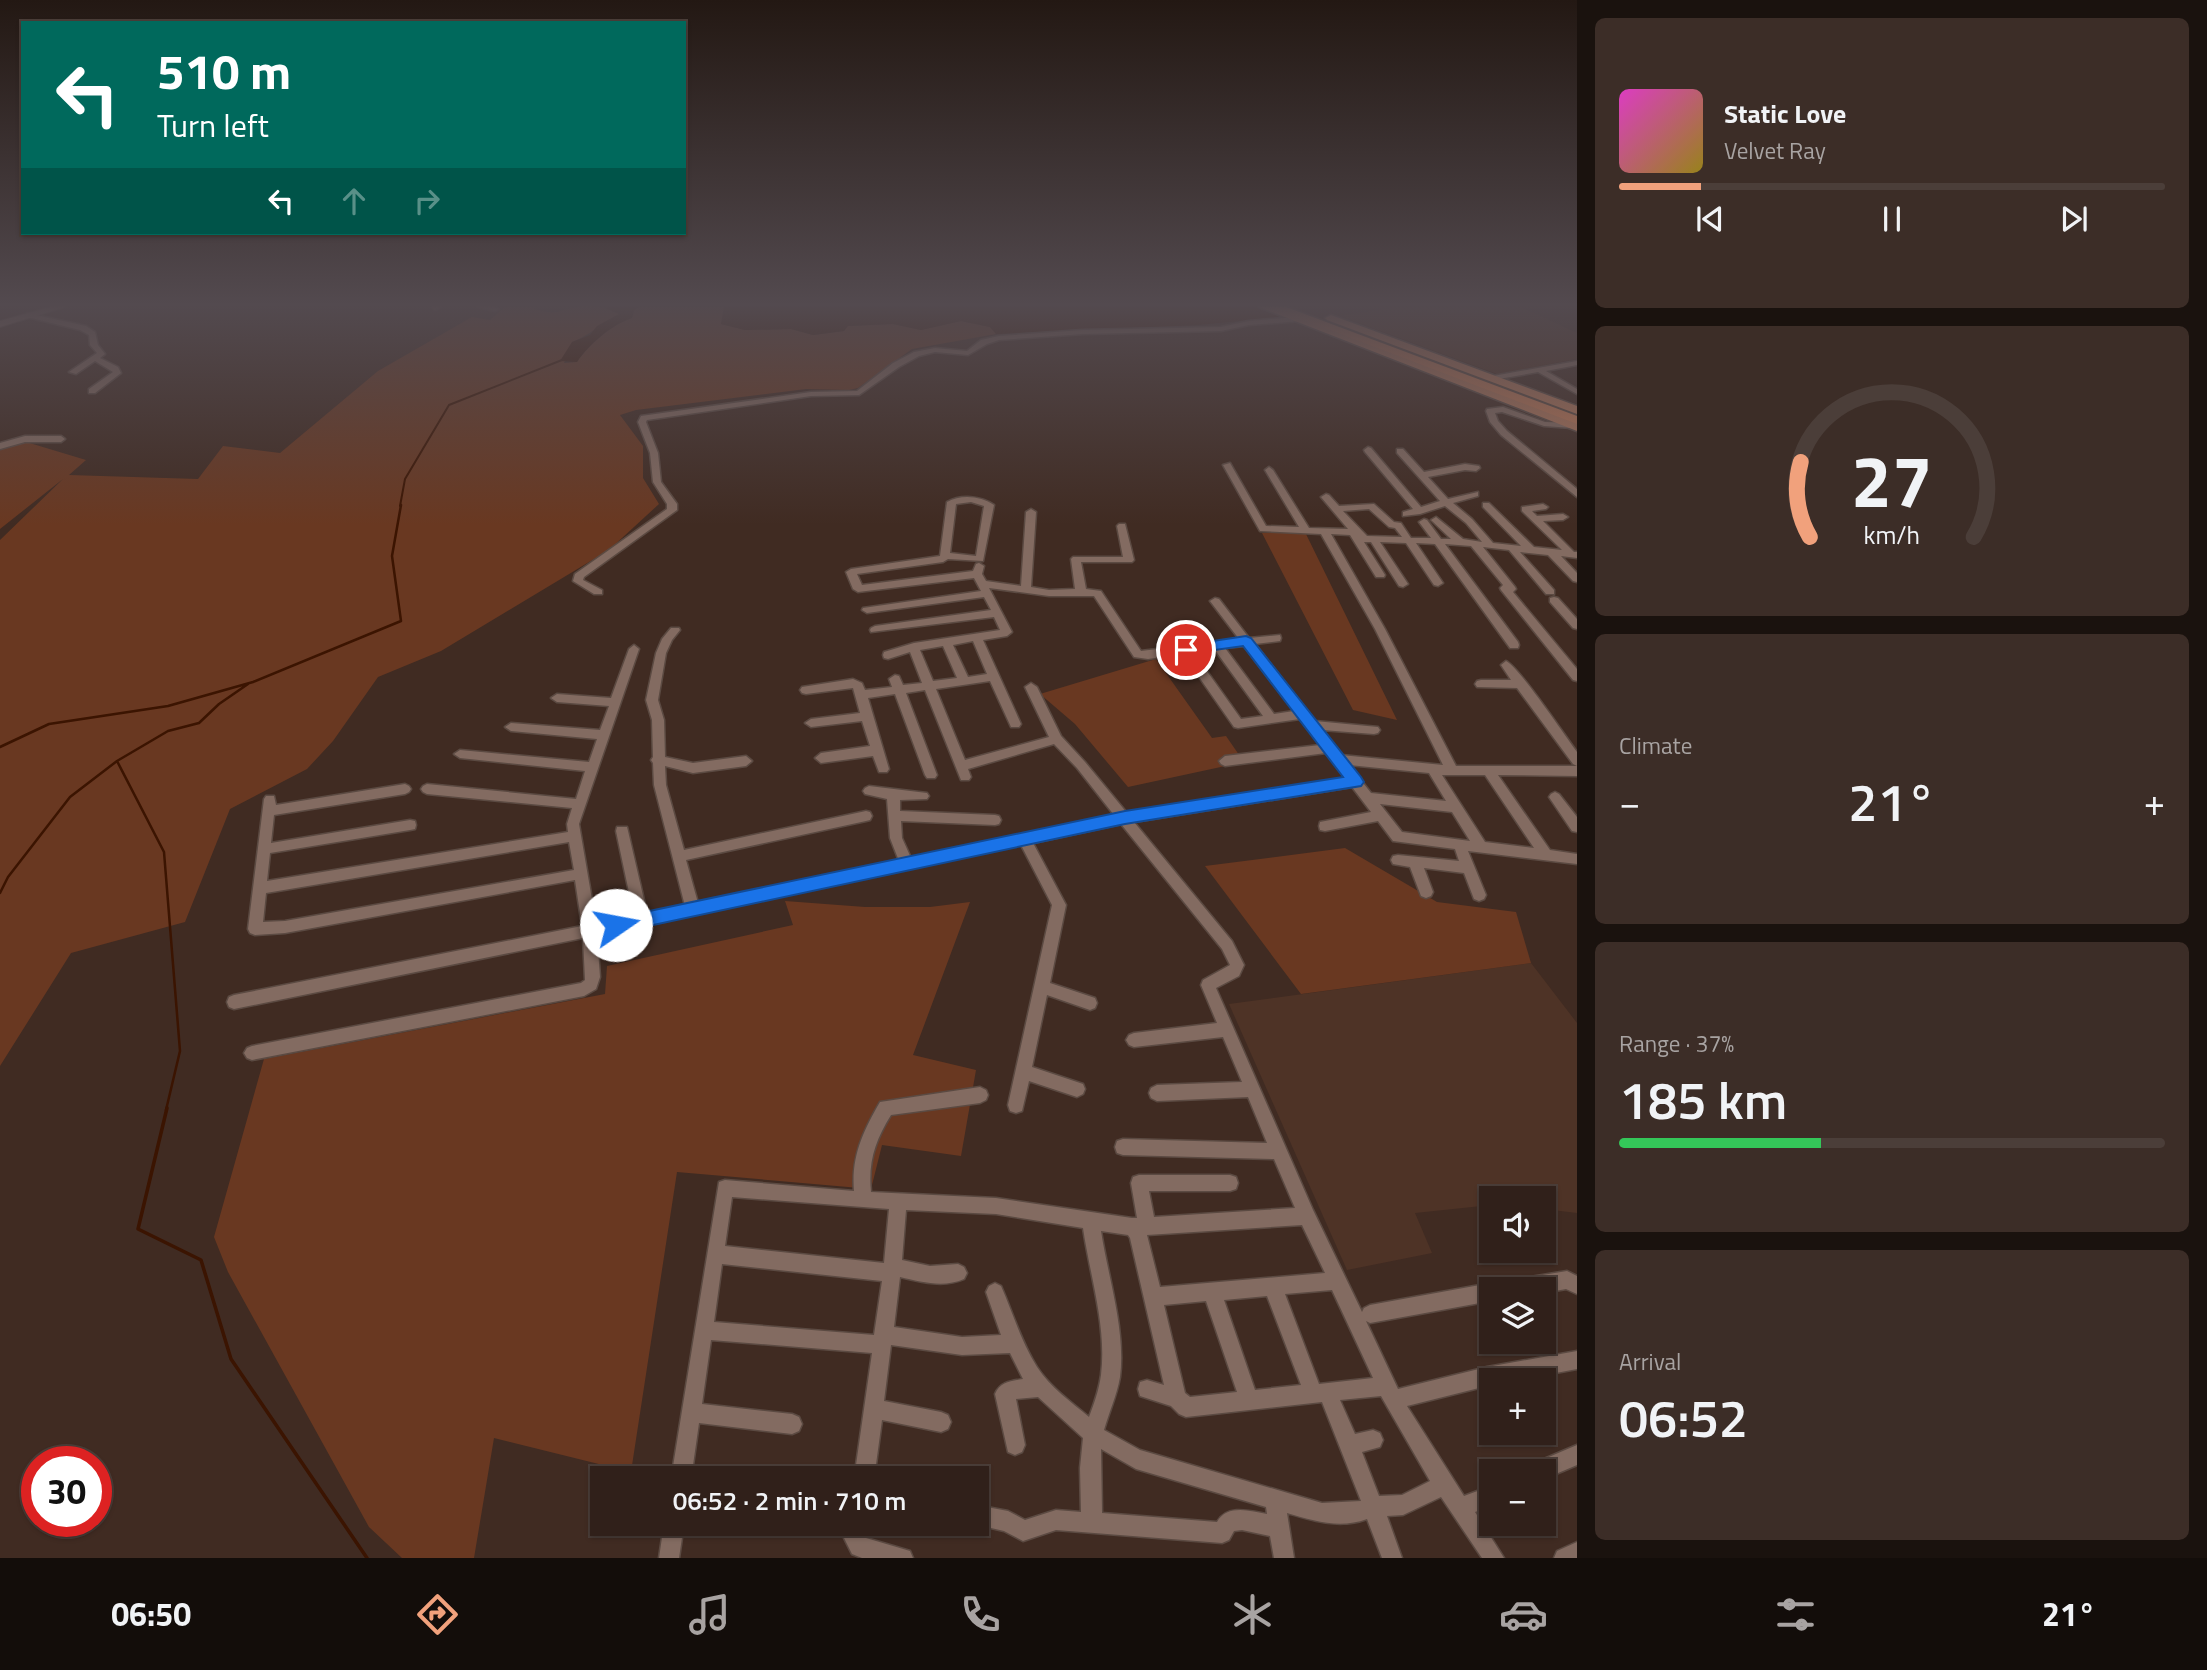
<!DOCTYPE html>
<meta charset="utf-8">
<style>
body{margin:0;font-family:"Titillium Web",sans-serif;background:#3c2d27;color:#f1f3f6;height:100vh;display:flex;flex-direction:column;font-size:26px;white-space:nowrap}
*{box-sizing:border-box;margin:0}
p{font-size:23px;color:#a8a3a2}
.icon{flex:none;width:38px;height:38px;fill:none;stroke:currentColor;stroke-width:2;stroke-linecap:round;stroke-linejoin:round}
.map{position:relative;flex:1;overflow:hidden}
.details{display:flex;flex-direction:column;gap:18px;padding:18px;background:#1a120e;width:630px}
.details>*{flex:none}
.guide{position:absolute;left:21px;top:21px;width:665px;height:214px;border-radius:0px;box-shadow:0 2px 5px #0004,0 0 0 2px #4b3e39;background:#00695c;color:#fff;overflow:hidden}
.controls{position:absolute;left:1479px;top:1186px;display:grid;gap:14px}
.controls a{display:grid;place-items:center;width:77px;height:77px;border-radius:0px;background:#30201a;box-shadow:0 2px 5px #0004,0 0 0 2px #4b3e39;font-size:35px}
.speed{position:absolute;left:21px;top:1446px;display:flex;gap:14px;font-size:35px;font-weight:700;text-align:center}
.speed>*{display:grid;place-content:center;width:91px;height:91px;border-radius:50%;background:#30201a;box-shadow:0 2px 5px #0004,0 0 0 2px #4b3e39;line-height:1}
.speed .limit{border:10px solid #d22;background:#fff;color:#111}
.pin{position:absolute;display:grid;place-items:center;width:60px;height:60px;color:#fff;margin:-30px;border:4px solid #fff;border-radius:50%;box-shadow:0 2px 7px #0007}
.me{position:absolute;width:77px;margin:-38px;rotate:78deg;stroke-linejoin:round;filter:drop-shadow(0 0 5px #0008)}
.turn{display:flex;align-items:center;gap:24px;height:147px;padding:0 21px;font-size:32px}
.turn .icon{width:91px;height:91px;stroke-width:2.5}
.turn b{display:block;font-size:49px;line-height:60px}
.lanes{display:flex;align-items:center;height:66px;padding:0 21px;background:#0003;justify-content:center;gap:35px;direction:ltr}
.lanes .off{opacity:.35}
.big{font-size:52px;font-weight:600;line-height:1.1}
.details .card{flex:1;display:flex;flex-direction:column;justify-content:center;gap:10px;min-width:0;padding:0 24px;border-radius:10px;background:#3c2d27}
.details .dial{align-items:center;gap:0}
.dial svg{height:182px;overflow:visible;fill:none;stroke:#4b3e39;stroke-width:7;stroke-linecap:round;text-anchor:middle}
.dial text{fill:#f1f3f6;stroke:none}
.song{display:flex;align-items:center;gap:21px}
.cover{width:84px;height:84px;border-radius:10px;background:linear-gradient(135deg,hsl(310 70% 55%),hsl(50 70% 35%))}
.played{height:7px;border-radius:4px;background:linear-gradient(90deg,#f1a17c 15%,#4b3e39 15%)}
.keys{display:flex;justify-content:space-around;direction:ltr}
.heat{display:flex;justify-content:space-between;align-items:center;font-size:38px;direction:ltr}
.charge{height:10px;border-radius:5px;background:linear-gradient(90deg,#34c759 37%,#4b3e39 0)}
.trip{position:absolute;left:590px;top:1466px;width:399px;height:70px;border-radius:0px;background:#30201a;box-shadow:0 2px 5px #0004,0 0 0 2px #4b3e39;font-weight:600;line-height:70px;text-align:center}
.tabs{display:flex;height:112px;justify-content:space-around;align-items:center;background:#130d0a;color:#a8a3a2}
.tabs .icon{width:49px;height:49px}
.tabs .active{color:#f1a17c}
.tabs b{font-size:32px;color:#f1f3f6}
main{display:flex;flex:1;min-height:0}
.map>svg:first-child{display:block}
.built{fill:#4e3326}
.green{fill:#693821}
.water{fill:#3b1401}
.lines{fill:none;stroke-linecap:round;stroke-linejoin:round}
.stream-far2{stroke:#3b1401;stroke-width:2}
.stream-far1{stroke:#3b1401;stroke-width:2.5}
.stream{stroke:#3b1401;stroke-width:3.5}
.minor-casing{stroke:#5b4a42;stroke-width:3}
.secondary-casing{stroke:#5b4a42;stroke-width:2}
.primary-casing{stroke:#5b4a42;stroke-width:3}
.trunk-casing{stroke:#5b4a42;stroke-width:3}
.minor{fill:#836b61;fill-rule:evenodd}
.secondary{fill:#836b61;fill-rule:evenodd}
.primary{fill:#af7559;fill-rule:evenodd}
.trunk{fill:#be7856;fill-rule:evenodd}
.route{fill:#1a73e8;stroke:#114b97;stroke-width:2}
</style>
<main>
<div class="map">
<svg width="1577" height="1558" viewBox="0 0 1577 1558">
<rect width="100%" height="100%" fill="#402b22"/>
<path class="built" d="M1397,307H1521L1577,333V359L1497,374L1340,316Z
M1531,963L1577,1023V1213L1544,1209V1199H1491V1205L1415,1213L1432,1253L1347,1270L1229,1004Z"/>
<path class="green" d="M505,307H535L534,309C561,316 553,311 577,307C595,304 604,308 619,314C602,323 590,335 572,342L564,363L577,362C590,344 611,325 632,318L634,310L639,307H724L721,324L745,330L791,329L813,335L844,331L847,326L893,324L921,330L961,321L990,327L996,334L912,349L858,388L849,390L806,389L636,410L620,415L643,446V478L659,504L609,550L441,651L378,677L333,741L307,769L230,809L185,922L71,953L0,1066V540L63,479L0,529V443L13,438L86,460L69,475L198,479L223,446L280,453L378,371L472,317L490,320Z
M1305,532L1397,720L1353,710L1262,533Z
M1156,659L1212,738L1226,736L1244,762L1128,787L1075,724L1040,694Z
M1345,848L1437,902L1516,912L1531,963L1301,994L1205,866Z
M785,901L865,907H930L970,902L913,1055L976,1070L961,1156L882,1145L871,1189L677,1172L631,1472L494,1438L474,1558H402L369,1527L228,1272L214,1237L264,1059L605,994L607,966L793,925Z"/>
<path class="water" d="M608,307H639L634,310L632,318C611,325 589,344 577,362L560,361L572,342L590,335L597,326L619,314L606,308Z
M724,307H1255L1281,317L1198,325L996,334L990,327L961,321L921,330L893,324L848,326L844,331L813,335L791,329L745,330L721,324Z"/>
<g class="lines">
<path class="stream-far2" d="M400,506L405,479L449,405L562,360"/>
<path class="stream-far1" d="M0,747L49,724L168,706L253,682L401,621L392,556L401,505
M117,761L164,852L180,1051L166,1110
M0,893L8,877L70,797L117,761L168,731L199,723L219,704L248,684"/>
<path class="stream" d="M167,1108L138,1229L201,1260L231,1359L367,1558"/>
<g class="minor-casing">
<path id="minor" d="M432,307H441L435,310Z
M478,307H495L499,309L495,311Z
M27,313L86,326L95,332L98,345L105,354L100,358L118,367L121,373L95,393H89V389L113,372L95,361L76,374L69,372L97,353L90,345L89,335L80,330L27,317Z
M1298,317L1302,319L1301,321L1249,325L1221,331L1083,334L999,340L987,344L968,355L935,352L919,356L899,367L859,395L811,396L647,420L646,422L658,453L661,482L677,504V510L584,577L583,580L602,590V594H594L573,581L575,574L667,509V504L653,482L650,453L638,422L641,416L811,392L857,391L893,363L914,352L935,348L967,351L981,340L999,336L1083,330L1221,327L1249,321Z
M1577,361V365L1546,371L1577,389V394L1538,372L1493,380L1489,378L1493,376Z
M1503,407L1545,422L1575,423V427L1572,428L1544,426L1502,412L1495,413L1498,421L1507,431L1577,489V497L1501,435L1490,422L1486,411L1487,409Z
M25,436H61L65,439L61,442H25L0,449V443Z
M1368,447L1371,448L1421,507L1440,501L1397,453V449H1403L1424,472L1465,464L1479,466L1480,468L1476,471L1465,470L1428,477L1448,499L1478,492V496L1453,503L1472,519L1493,543L1521,546L1483,507V503H1489L1534,547L1562,550L1522,511V507L1543,504L1548,507L1546,509L1532,511L1537,516L1563,514L1568,517L1563,520L1543,521L1574,552H1577V558L1561,556L1577,573V582L1573,581L1548,555L1520,552L1554,590V594H1546L1509,550L1483,547L1515,587L1516,589L1513,592L1577,669V681L1573,680L1501,590L1500,588L1503,585L1471,546L1445,544L1518,642L1519,645L1518,648H1510L1435,544L1416,543L1443,583L1438,586L1434,585L1406,543L1380,542L1408,584L1403,587L1399,586L1371,542H1364L1385,575L1384,577H1376L1350,535L1331,534L1385,629L1456,766H1577V776L1498,775L1550,850L1577,854V864L1468,851L1486,895L1484,899L1479,901L1474,899L1464,873L1424,868L1433,892L1431,896L1426,898L1421,896L1410,867L1393,864L1391,860L1393,856L1398,855L1459,861L1455,849L1393,841L1378,821L1325,831L1320,830L1319,826L1320,822L1371,812L1352,787L1134,822L1232,941L1244,965L1239,976L1216,988L1313,1210L1362,1312L1364,1308L1370,1305L1491,1283L1498,1287L1500,1284L1506,1281L1567,1271L1577,1276V1294L1566,1289L1544,1293V1290H1491V1301L1370,1323L1366,1321L1398,1389L1487,1367L1577,1351V1369L1513,1381H1491V1385L1407,1406L1464,1496L1491,1486V1506L1475,1512L1504,1558H1482L1441,1497L1403,1515L1387,1516L1402,1558H1382L1367,1519C1340,1529 1314,1521 1287,1513L1294,1558H1274L1270,1536L1242,1530L1234,1531L1229,1540L1222,1543L1056,1530L1023,1541L1004,1531L974,1524H976V1505L1008,1511L1025,1520L1056,1510L1081,1512L1080,1468L1083,1438L1038,1397L1016,1399L1025,1445L1022,1452L1015,1455L1008,1452L995,1394C1000,1382 1011,1381 1023,1379L1010,1353L962,1355L891,1345L884,1401L941,1412L948,1415L951,1422L948,1429L941,1432L882,1420L874,1479H854L872,1353L711,1340L702,1404L792,1414L799,1417L802,1424L799,1431L792,1434L699,1423L691,1479H671L719,1182L725,1180L854,1191C851,1157 863,1131 880,1102L980,1087L986,1090L988,1095L986,1100L980,1103L891,1115C875,1141 868,1162 871,1192L996,1198L1132,1218H1137L1131,1183L1133,1177L1139,1175H1230L1236,1177L1238,1183L1236,1189L1230,1191H1149L1154,1217L1295,1208L1274,1159L1123,1155L1117,1153L1115,1147L1117,1141L1123,1139L1267,1143L1248,1097L1157,1101L1151,1098L1149,1093L1151,1088L1157,1085L1242,1082L1223,1037L1134,1047L1129,1045L1126,1040L1129,1035L1134,1033L1217,1023L1201,985L1203,980L1230,965L1222,949L1121,824L1033,843L1066,905L1050,983L1095,998L1097,1003L1095,1008L1090,1010L1047,995L1032,1067L1083,1084L1085,1089L1083,1094L1077,1097L1029,1081L1022,1111L1016,1113L1010,1111L1008,1105L1052,905L1021,845L597,935L600,977L596,989L584,996L252,1060L247,1058L244,1053L247,1048L252,1046L581,983L585,980L583,938L234,1009L229,1007L227,1002L229,997L234,995L582,926L575,880L285,933L255,935L250,933L248,929L264,799L266,796H274L276,805L405,784L409,786L411,789L409,792L405,794L274,815L271,843L410,820L415,821L416,825L415,829L410,830L270,853L267,881L568,832L567,824L572,808L427,794L423,792L421,789L423,786L427,784L576,799L585,771L460,758L454,754L460,750L589,762L597,739L511,731L505,727L511,723L600,730L609,706L557,702L551,698L557,694L611,698L629,649L634,645L639,649L579,824L596,923L634,916L616,831L617,827H627L628,831L647,913L685,906L654,785L653,763L651,760L653,757L652,720L646,700L656,653L662,639L671,628H679L680,630L672,640L666,653L658,700L664,720L665,757L693,763L746,756L752,761L746,766L693,773L665,766L666,785L684,850L866,811L870,812L872,816L870,820L866,821L686,860L698,903L899,861L890,838L887,799L865,794L863,791L865,788L869,786L927,793L929,796L927,799L900,800V811L995,815L999,816L1001,820L999,824L995,825L901,821L902,838L911,858L1114,815L1077,768L1054,744L968,769L971,777L969,780H961L925,690L906,693L937,775L935,778H927L925,775L895,694L868,698L889,769L887,772H879L873,756L821,763L815,758L821,753L870,746L862,721L811,727L805,723L811,719L860,713L853,688L806,694L802,693L800,690L802,687L853,679L862,683L865,690L892,687L889,679L895,675L899,676L903,685L922,683L910,652L888,659L884,658L883,655L884,652L914,643L1000,630L994,617L871,632L870,630L871,628L875,626L991,610L984,597L867,613L862,610L863,608L981,591L974,578L858,592L853,589L846,572L851,569L940,556L947,502C961,494 981,496 994,505L983,561L948,559L943,562L857,574L862,585L973,571L976,564L979,563L984,566L982,574L986,581L1021,586L1026,512L1031,509L1036,512L1031,587L1049,590L1075,589L1071,559L1073,557H1123L1117,526L1119,524H1125L1134,560L1132,562H1081L1086,589L1101,591L1141,651L1239,639L1210,601L1215,598L1219,599L1249,638L1280,635L1281,638L1280,641L1255,644L1315,721L1378,727L1380,730L1378,733L1374,734L1322,730L1341,755L1443,765L1375,629L1321,534L1260,531L1223,465L1230,463L1266,526L1299,527L1265,470L1269,467L1273,470L1309,528L1348,529L1321,497L1326,494L1329,495L1339,506L1374,504L1394,522L1401,523L1411,538H1431L1419,522L1424,519L1427,520L1441,539H1451L1431,520L1436,517L1463,539L1482,542L1466,523L1445,506L1420,514L1403,516V512L1413,509L1365,452L1364,450ZM971,502L984,506L976,556L950,553L956,504ZM1369,509L1389,527L1395,528L1402,537L1367,536L1343,511ZM989,588L1049,596H1094L1134,657L1148,659L1183,654L1234,727L1238,728L1300,719L1320,745L1225,756L1219,761L1221,764L1225,766L1326,753L1346,779L1127,813L1085,762L1061,736L1037,687L1031,683L1025,687L1049,737L965,760L936,689L990,681L1011,727H1019L1021,724L983,640L1007,636L1012,632ZM973,641L987,674L968,677L953,645ZM943,646L957,678L933,681L920,650ZM1244,646L1294,711L1274,714L1225,648ZM1215,650L1263,716L1241,719L1194,653ZM1349,765L1429,773L1446,801L1371,793ZM1442,775H1485L1534,848L1485,842ZM1380,804L1452,812L1470,841L1402,832ZM569,842L574,870L285,921L263,922L266,893ZM732,1197L889,1209L884,1263L725,1246ZM906,1210L996,1214L1083,1228C1090,1276 1107,1327 1101,1375C1099,1390 1094,1404 1089,1417C1071,1402 1050,1387 1037,1367C1021,1342 1013,1313 1001,1286L995,1283L989,1286L986,1292L1001,1335L962,1337L894,1327L900,1277C921,1282 944,1288 964,1279L967,1273L964,1267L958,1264L930,1266L902,1260ZM1302,1225L1325,1273L1160,1287L1147,1235ZM1101,1231L1128,1235L1130,1238L1164,1385L1147,1380L1140,1382L1138,1389L1140,1396L1171,1406L1179,1414L1186,1417L1322,1402L1361,1501L1322,1503L1140,1450L1104,1430C1109,1412 1117,1395 1120,1377C1126,1331 1108,1277 1101,1231ZM722,1264L882,1281L874,1335L714,1322ZM1332,1290L1373,1378L1319,1384L1285,1294ZM1267,1296L1301,1385L1255,1390L1224,1300ZM1206,1301L1237,1392L1190,1397L1185,1393L1164,1305ZM1381,1396L1430,1481L1402,1495L1379,1496L1362,1452L1380,1447L1383,1440L1380,1433L1373,1430L1355,1434L1340,1400ZM1101,1449L1136,1469L1266,1507L1267,1514C1250,1511 1227,1504 1217,1522L1102,1513Z
M1554,597L1558,598L1577,619V629L1573,628L1550,602V598Z
M1506,661C1519,667 1565,736 1577,752V766L1573,764L1517,688L1477,687L1475,684L1477,681L1481,680H1511L1501,665Z
M1555,792L1559,794L1577,817V832L1572,831L1551,800L1549,797L1551,794Z
M1577,1445V1465L1544,1479V1472H1527L1530,1465Z
M664,1524H684L679,1558H659Z
M846,1524H866V1538L910,1551L913,1558H862L852,1554L844,1538Z
M1577,1542V1558H1554L1557,1551Z"/>
</g>
<g class="secondary-casing">
<path id="secondary" d="M50,307H65L0,327V321Z"/>
</g>
<g class="primary-casing">
<path id="primary" d="M1259,307H1275L1577,422V431Z
M1331,315L1577,406V414L1327,320L1325,318Z"/>
</g>
<g class="trunk-casing">
<path id="trunk" d="M1270,307H1286L1577,416V424Z"/>
</g>
<use href="#minor" class="minor"/>
<use href="#secondary" class="secondary"/>
<use href="#primary" class="primary"/>
<use href="#trunk" class="trunk"/>
</g>
<linearGradient id="sky" x2="0" y2="1"><stop stop-color="#231813"/><stop offset="0.58" stop-color="#534a4f"/><stop offset="1" stop-color="#534a4f" stop-opacity="0"/></linearGradient>
<rect width="1577" height="525" fill="url(#sky)"/>
<path class="route" d="M1246,636L1251,638L1361,777L1364,782L1361,786L1125,824L616,933L609,931L607,925L609,920L616,918L1125,811L1343,777L1243,646L1186,654L1179,650L1186,645Z"/>
</svg>
<div class="controls">
<a><svg class="icon" aria-label="sound" viewBox="0 0 24 24"><path d="M4 9h4l5-4v14l-5-4H4zM17 9q2 3 0 6"/></svg></a>
<a><svg class="icon" aria-label="layers" viewBox="0 0 24 24"><path d="M12 4l9 5-9 5-9-5zM3 14l9 5 9-5"/></svg></a>
<a>+</a>
<a>−</a>
</div>
<div class="speed"><div class="limit">30</div></div>
<div class="pin" style="left:1186px;top:650px;background:#d93025"><svg class="icon" aria-label="arrive" viewBox="0 0 24 24"><path d="M6 21V4h12l-3 4 3 4H6"/></svg></div>
<svg class="me" style="left:616px;top:925px" viewBox="-20 -20 40 40"><circle r="19" fill="#fff"/><path d="M0-13L10 11 0 6-10 11z" fill="#1a73e8"/></svg>
<div class="trip">06:52 · 2 min · 710 m</div>
<div class="guide">
<div class="turn"><svg class="icon" aria-label="left" viewBox="0 0 24 24"><path d="M17 20v-9H6M10 6l-5 5 5 5"/></svg><div><b>510 m</b>Turn left</div></div>
<div class="lanes"><svg class="icon" aria-label="left" viewBox="0 0 24 24"><path d="M17 20v-9H6M10 6l-5 5 5 5"/></svg><svg class="icon off" aria-label="ahead" viewBox="0 0 24 24"><path d="M12 20V5M6 11l6-6 6 6"/></svg><svg class="icon off" aria-label="right" viewBox="0 0 24 24"><path d="M7 20v-9h11M14 6l5 5-5 5"/></svg></div>
</div>
</div>
<section class="details">
<div class="card">
<div class="song"><i class="cover"></i><div><b>Static Love</b><p>Velvet Ray</p></div></div>
<div class="played"></div>
<div class="keys"><svg class="icon" aria-label="previous" viewBox="0 0 24 24"><path d="M18 5L8 12l10 7zM5 5v14"/></svg><svg class="icon" aria-label="pause" viewBox="0 0 24 24"><path d="M8 5v14M16 5v14"/></svg><svg class="icon" aria-label="next" viewBox="0 0 24 24"><path d="M6 5l10 7-10 7zM19 5v14"/></svg></div>
</div>
<div class="card dial"><svg viewBox="0 0 100 80">
<path d="M14 69A42 42 0 1 1 86 69"/>
<path d="M14 69A42 42 0 0 1 10 36" stroke="#f1a17c"/>
<text x="50" y="56" font-size="32" font-weight="700">27</text>
<text x="50" y="72" font-size="11">km/h</text>
</svg></div>
<div class="card"><p>Climate</p>
<div class="heat"><a>−</a><b class="big">21°</b><a>+</a></div>
</div>
<div class="card"><p>Range · 37%</p><b class="big">185 km</b><div class="charge"></div></div>
<div class="card"><p>Arrival</p><b class="big">06:52</b></div>
</section>
</main>
<nav class="tabs">
<b>06:50</b>
<svg class="icon active" aria-label="directions" viewBox="0 0 24 24"><path d="M12 3l9 9-9 9-9-9zM9 14v-3h6M13 9l2 2-2 2"/></svg>
<svg class="icon" aria-label="music" viewBox="0 0 24 24"><path d="M9 18V5l10-2v13"/><circle cx="6" cy="18" r="3"/><circle cx="16" cy="16" r="3"/></svg>
<svg class="icon" aria-label="phone" viewBox="0 0 24 24"><path d="M5 4h4l2 5-3 2q2 4 5 5l2-3 5 2v4C11 20 4 13 5 4z"/></svg>
<svg class="icon" aria-label="climate" viewBox="0 0 24 24"><path d="M12 3v18M4 7l16 10M4 17L20 7"/></svg>
<svg class="icon" aria-label="car" viewBox="0 0 24 24"><path d="M5 17H2v-5l4-1 3-4h7l3 4 3 1v5h-3M9 17h6M6 11h13"/><circle cx="7" cy="17" r="2"/><circle cx="17" cy="17" r="2"/></svg>
<svg class="icon" aria-label="filters" viewBox="0 0 24 24"><path d="M4 7h16M4 17h16"/><circle cx="9" cy="7" r="2"/><circle cx="15" cy="17" r="2"/></svg>
<b>21°</b>
</nav>
